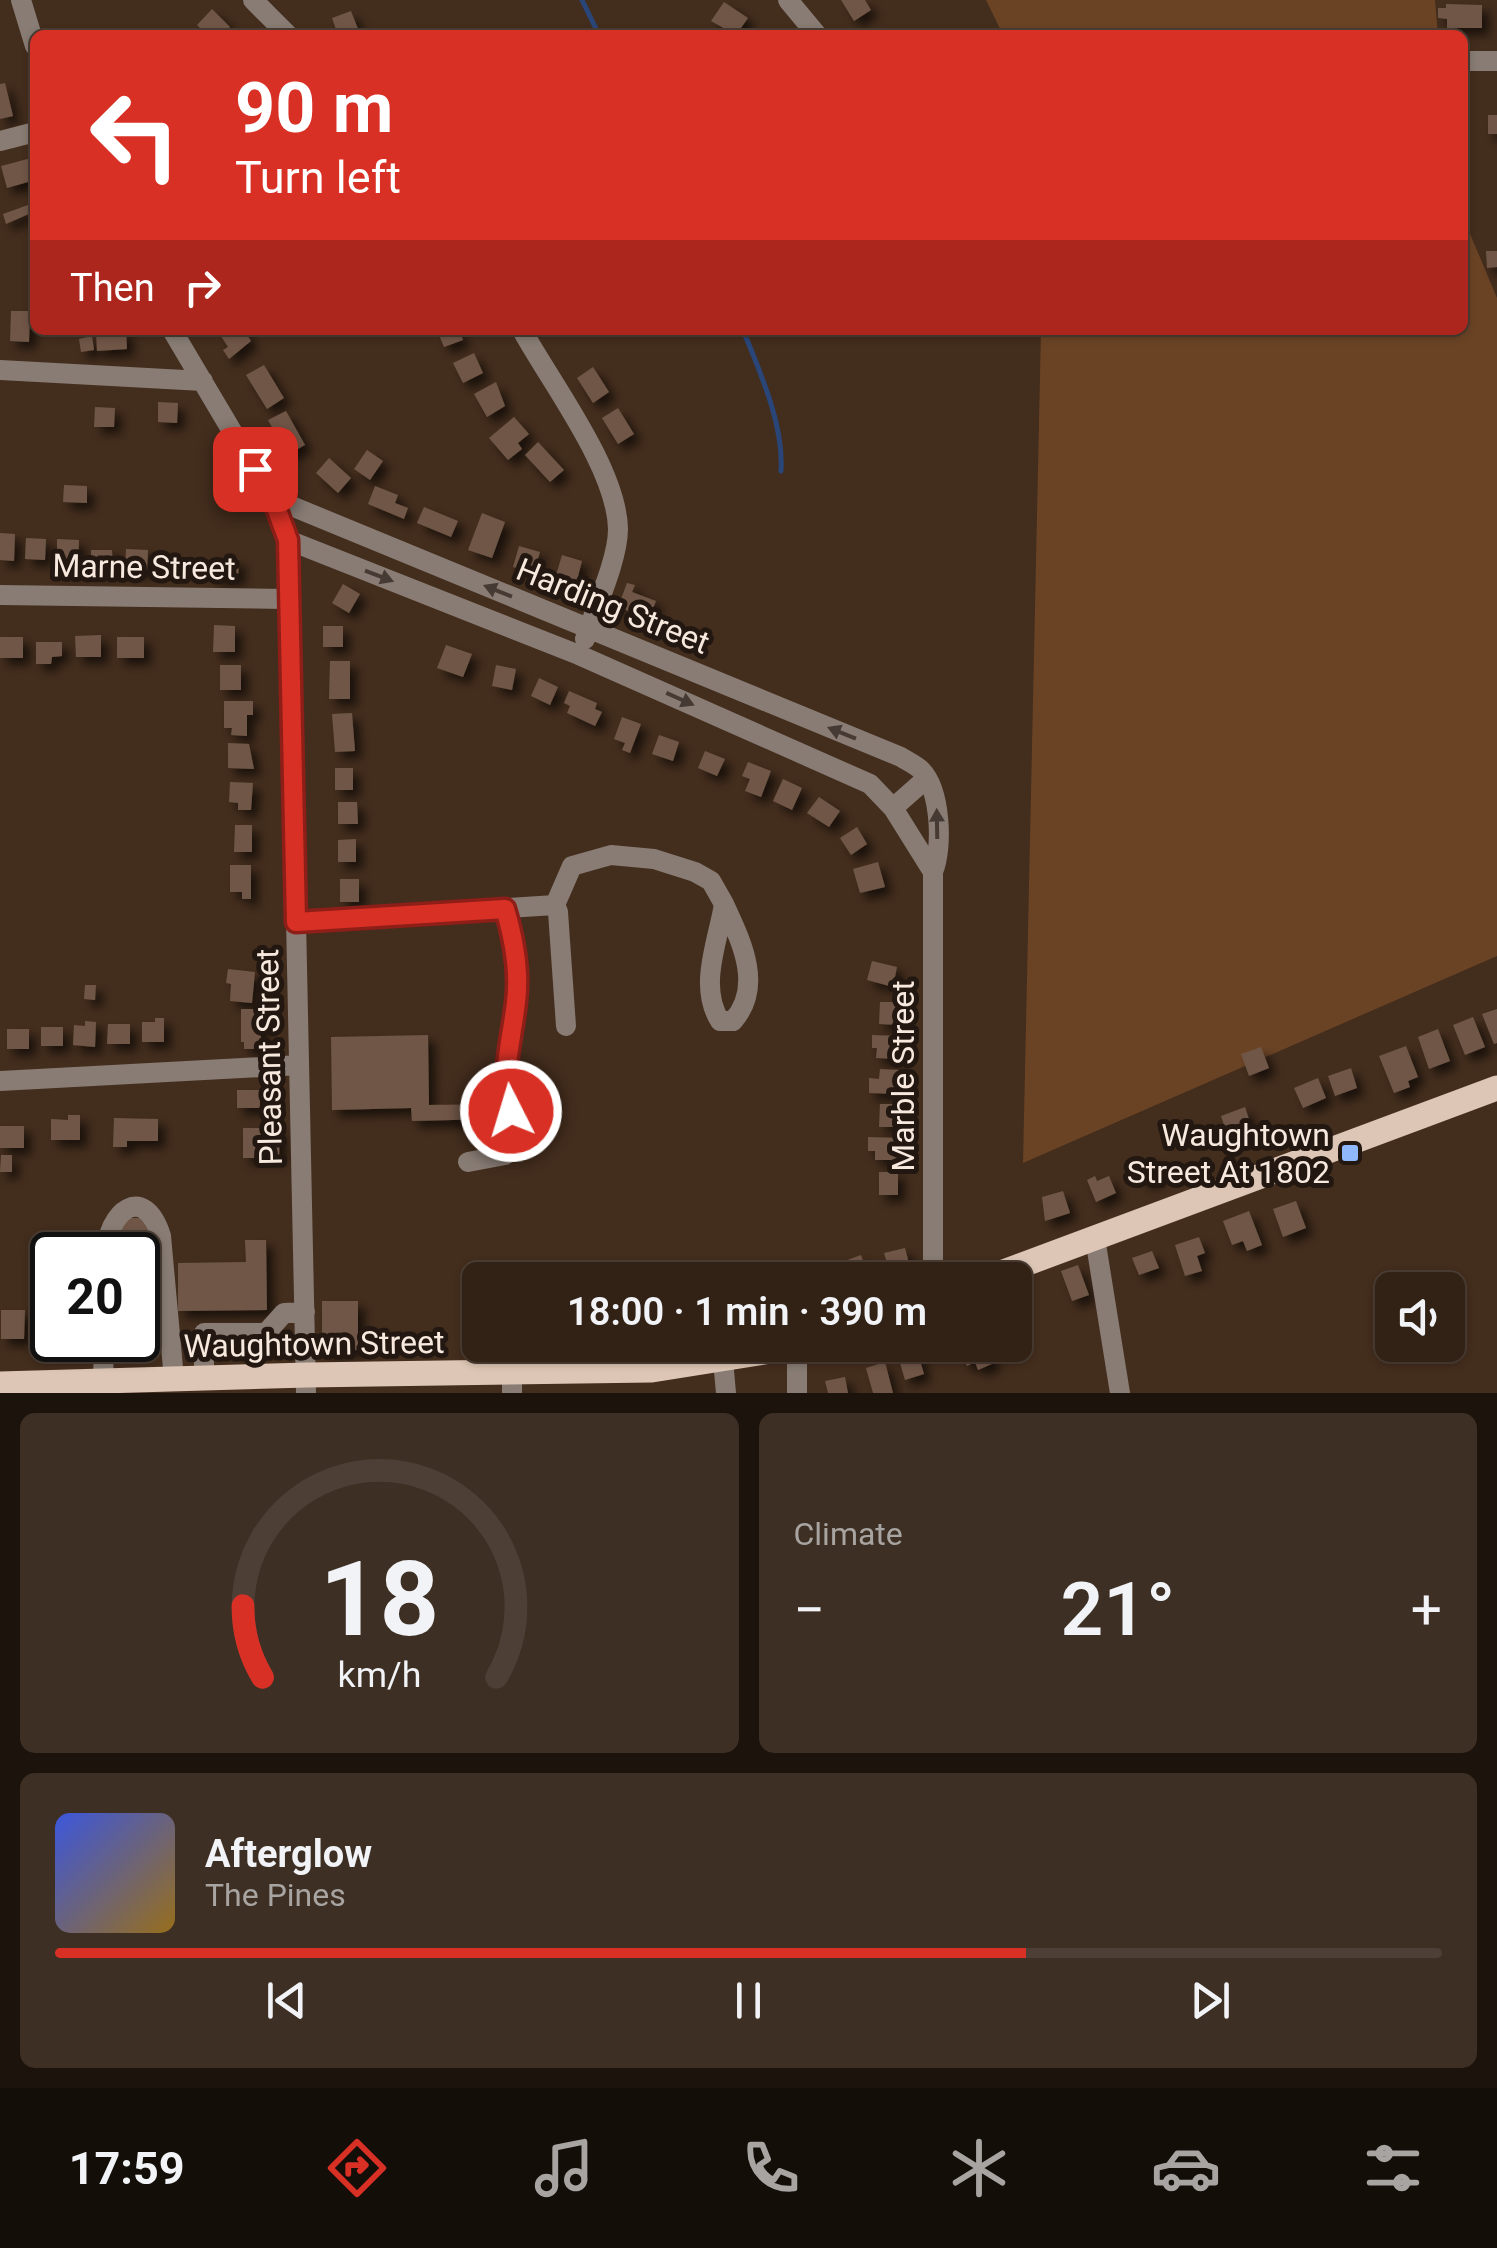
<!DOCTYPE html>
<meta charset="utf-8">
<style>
body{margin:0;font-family:Roboto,sans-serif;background:#3d2f23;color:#f1f3f6;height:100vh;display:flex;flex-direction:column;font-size:38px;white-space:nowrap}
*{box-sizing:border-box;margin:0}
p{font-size:32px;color:#a8a4a1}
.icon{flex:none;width:55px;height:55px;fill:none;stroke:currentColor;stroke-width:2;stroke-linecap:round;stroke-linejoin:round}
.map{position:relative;height:1393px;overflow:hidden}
.side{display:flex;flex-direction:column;gap:20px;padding:20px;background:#1c130c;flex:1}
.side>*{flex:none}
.hud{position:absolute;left:30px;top:30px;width:1438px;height:305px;border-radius:15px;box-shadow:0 2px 8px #0004,0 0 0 2px #4d3f35;background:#d93025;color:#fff;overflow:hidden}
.tools{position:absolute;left:1375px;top:1272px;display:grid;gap:20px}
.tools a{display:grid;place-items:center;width:90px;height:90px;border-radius:15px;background:#322216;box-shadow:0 2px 8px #0004,0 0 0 2px #4d3f35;font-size:50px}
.speed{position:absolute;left:30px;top:1232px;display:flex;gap:20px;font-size:50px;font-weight:700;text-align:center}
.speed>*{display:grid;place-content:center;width:130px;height:130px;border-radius:50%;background:#322216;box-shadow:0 2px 8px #0004,0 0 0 2px #4d3f35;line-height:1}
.speed .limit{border:5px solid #111;border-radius:15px;background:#fff;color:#111}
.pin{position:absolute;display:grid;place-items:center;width:85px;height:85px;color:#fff;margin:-42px;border-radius:20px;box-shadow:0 5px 15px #0006}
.me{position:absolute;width:110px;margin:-55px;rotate:355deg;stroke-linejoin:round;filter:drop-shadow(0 0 8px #0008)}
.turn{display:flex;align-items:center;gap:35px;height:210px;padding:0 40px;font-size:45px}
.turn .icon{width:130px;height:130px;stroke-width:2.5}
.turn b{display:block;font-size:70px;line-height:85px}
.then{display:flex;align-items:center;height:95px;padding:0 40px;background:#0003;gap:20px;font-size:38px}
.big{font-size:75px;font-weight:600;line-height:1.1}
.side .widget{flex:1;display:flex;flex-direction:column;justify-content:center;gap:15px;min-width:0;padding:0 35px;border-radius:15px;background:#3d2f23}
.side .dial{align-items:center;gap:0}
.dial svg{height:260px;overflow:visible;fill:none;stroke:#4d3f35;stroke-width:7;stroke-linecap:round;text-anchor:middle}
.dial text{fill:#f1f3f6;stroke:none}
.song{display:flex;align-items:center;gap:30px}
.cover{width:120px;height:120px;border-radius:15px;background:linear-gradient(135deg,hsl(230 70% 55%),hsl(40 70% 35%))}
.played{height:10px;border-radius:5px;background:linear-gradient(90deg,#d93025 70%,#4d3f35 70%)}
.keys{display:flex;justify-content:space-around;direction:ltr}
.heat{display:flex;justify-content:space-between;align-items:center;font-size:55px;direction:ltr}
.side .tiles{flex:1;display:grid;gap:20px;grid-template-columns:1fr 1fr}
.widget:last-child{grid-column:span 2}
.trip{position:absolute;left:462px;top:1262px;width:570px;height:100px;border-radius:15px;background:#322216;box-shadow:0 2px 8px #0004,0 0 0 2px #4d3f35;font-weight:600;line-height:100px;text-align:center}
.menu{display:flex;height:160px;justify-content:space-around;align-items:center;background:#140e09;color:#a8a4a1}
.menu .icon{width:70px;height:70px}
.menu .active{color:#d93025}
.menu b{font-size:45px;color:#f1f3f6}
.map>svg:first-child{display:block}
.green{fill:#6a4325}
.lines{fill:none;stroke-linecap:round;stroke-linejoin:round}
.stream{stroke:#2a4679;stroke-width:5}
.building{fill:#6f5746;filter:url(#shadow)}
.minor{stroke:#887c74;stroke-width:20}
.major{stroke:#ddc6b5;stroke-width:25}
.oneway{fill:#463b34}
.route-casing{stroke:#8d1f18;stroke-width:25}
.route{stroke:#d93025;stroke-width:18}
.poi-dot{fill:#90b8fd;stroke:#221811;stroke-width:4}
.labels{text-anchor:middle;stroke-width:10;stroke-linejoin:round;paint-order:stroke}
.street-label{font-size:32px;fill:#f8e9df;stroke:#221811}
.poi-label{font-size:32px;fill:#f8e9df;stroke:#221811;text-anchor:end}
</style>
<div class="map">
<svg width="1497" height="1393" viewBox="0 0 1497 1393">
<defs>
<filter id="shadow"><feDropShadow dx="7" dy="7" stdDeviation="5" flood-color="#0009"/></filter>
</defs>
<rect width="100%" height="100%" fill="#432d1d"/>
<path class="green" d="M986,0H1435L1438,35H1003Z
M1463,217L1497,298V956L1023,1163L1041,330H1462Z"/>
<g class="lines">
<path class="stream" d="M582,0L599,35
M743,330C760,372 784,425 781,471"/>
</g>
<path class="building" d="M841,0H865L871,10L854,21Z
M724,2L748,18L736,35L711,21Z
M1446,4L1482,5V28H1447V19L1438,18V8H1446Z
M212,9L230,27L222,35H207L197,25Z
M351,11L360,34L338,35L332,18Z
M5,83L13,116L0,119V84Z
M1488,115H1497V134H1488Z
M35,157V180L7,188L1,166Z
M28,205L31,213L6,224L3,214Z
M1486,251H1497V267L1487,268Z
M11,311H30L29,342L10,341Z
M126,330L127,349L97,351L96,332Z
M224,330H244L251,341L229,359L223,350L228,347L219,333Z
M437,330H459L463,340L444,347Z
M92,336L94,350L81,352L79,339Z
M474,353L483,373L463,383L453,363Z
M264,365L284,398L267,409L246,375Z
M593,367L609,392L593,403L577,378Z
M496,382L505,406L487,417L474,394Z
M158,402L178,403L177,423L158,422Z
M95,407L115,408L114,427H94Z
M618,408L634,434L618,444L602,418Z
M286,411L305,445L287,455L268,420Z
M514,417L529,434L518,443L522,449L508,460L489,438Z
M538,442L564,470L550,482L525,455Z
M367,450L383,461L370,480L354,469Z
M329,458L351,478L338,493L316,473Z
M64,485L87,486V503L63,502Z
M375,486L398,495L395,503L408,508L404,519L368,504Z
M424,507L458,521L451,537L417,523Z
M482,513L505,522L492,558L468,550Z
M0,533L15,534L14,561L0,560Z
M26,538L46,539L45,560L25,559Z
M57,539L79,540L78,570H57Z
M519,546L540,552L534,573L513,567Z
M126,549L148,550L147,571L125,570Z
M91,550H112L113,568H91Z
M562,555L582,561L575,588L554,582Z
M213,558L239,559L238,579L212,578Z
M627,583L635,585L632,592L656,601L649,619L618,607Z
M343,584L360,594L349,613L332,603Z
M214,625L235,626V652H213Z
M323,626H343V647H323Z
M101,635V657H76L75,636Z
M0,637H23V658H0Z
M117,637H144V658H117Z
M36,642H62V656L52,657L51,664H36Z
M446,645L472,654L463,677L437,668Z
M330,661H350V699H329Z
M220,665H241V690H220Z
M496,665L516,669L512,690L492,686Z
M539,678L558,687L550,705L531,696Z
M569,691L597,703L595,709L602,712L595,726L567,713L570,706L564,703Z
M224,701H253V715H247V736L231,735L232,728H224Z
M352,713L355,751L335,752L332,714Z
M622,717L641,724L630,753L622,750L625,743L614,739Z
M659,735L679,742L673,761L652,754Z
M228,743L249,744L254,769L228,768Z
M705,751L725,759L717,776L698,768Z
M748,762L771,771L761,797L745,791L750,779L742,776Z
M335,768H353V790H335Z
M783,779L802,788L792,810L773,801Z
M230,782L253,783L251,810H238V803L229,802Z
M819,797L840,811L829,827L807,813Z
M338,802H357L358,824H338Z
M235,825H252V852H234Z
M857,827L867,844L851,855L840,838Z
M356,839V862H338V840Z
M878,862L885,887L860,893L853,869Z
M230,865H251V899H242V892H230Z
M340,879H359V902H340Z
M872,961L897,967L893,987L867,980Z
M228,969L255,972L252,1003L230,1001L231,984L226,983Z
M85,985H96L95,1000L84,999Z
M880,1002H898V1025L879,1024Z
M241,1009H261V1049H244V1042H241Z
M1497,1009V1043L1494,1044L1482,1014Z
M1473,1017L1485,1047L1465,1055L1453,1025Z
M155,1018H164V1042H142V1022H155Z
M85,1021L96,1022L95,1047L73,1045L74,1025L85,1026Z
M108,1024H130V1044H107Z
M41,1027H63V1046H41Z
M7,1029H29V1049H7Z
M1438,1029L1450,1061L1429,1069L1418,1037Z
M428,1035L429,1105L494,1104V1119L412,1121L411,1108L332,1110L331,1037Z
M872,1035L900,1036L899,1059L876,1058L877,1048H872Z
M1406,1046L1418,1077L1408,1081L1410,1087L1394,1093L1379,1056Z
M1261,1047L1269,1068L1249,1076L1241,1054Z
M1351,1068L1357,1088L1335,1096L1328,1076Z
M880,1069L899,1070L898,1094L869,1093V1078L879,1079Z
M1318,1078L1326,1098L1303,1108L1294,1088Z
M237,1090H260V1108H237Z
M880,1104H898V1127H879Z
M1245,1107L1251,1125L1228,1137L1221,1116Z
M68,1115H80V1140H51V1119L68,1120Z
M114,1118L158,1119V1141H127V1147H113Z
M0,1126H24V1148H0Z
M243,1128H280L279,1158H243Z
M868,1137L899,1138V1160H875V1151H868Z
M1,1155H12V1172H0Z
M1151,1157L1158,1179L1143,1183L1137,1161Z
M879,1172H898V1195H879Z
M1095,1176L1097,1181L1109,1176L1116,1193L1096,1202L1087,1180Z
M1063,1191L1070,1213L1045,1221L1042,1197Z
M1296,1201L1306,1228L1283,1237L1273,1209Z
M1249,1211L1262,1245L1247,1251L1243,1241L1232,1245L1223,1221Z
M122,1218H151L152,1316H145V1337H138V1255H122Z
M1199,1237L1205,1253L1197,1256L1202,1271L1185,1276L1175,1245Z
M245,1240H266L267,1310L178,1311V1263L246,1262Z
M905,1248L911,1271L891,1276L884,1253Z
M1152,1251L1159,1268L1139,1275L1132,1258Z
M861,1255L870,1280H848L842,1262Z
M1078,1265L1089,1295L1072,1301L1061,1271Z
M322,1301H358V1350L322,1351Z
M1,1310H25L24,1339H1Z
M957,1345H986L994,1363L978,1370L975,1362L967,1366Z
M916,1347L924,1374L905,1380L897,1353Z
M885,1362L893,1393H873L866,1368Z
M845,1377L848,1393H828L825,1381Z"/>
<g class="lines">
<path class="minor" d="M21,0L35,46
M253,0L288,35
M788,0L817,35
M1463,61H1497
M0,141L35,132
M172,330L274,502L288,540L306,1393
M522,330C551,383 617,469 618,529C618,560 595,609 585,639
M0,370L203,381
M272,498L901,757C907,761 916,765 921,770C941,790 943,848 933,872V1280
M288,540L579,655L870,784L893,808L933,872
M0,595L287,599
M893,808L927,778
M555,905L572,866L611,855L654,859L695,872L711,881L724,904C718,942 698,986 720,1021H733C764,986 741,941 724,904
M296,922L555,905L558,912L566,1026
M0,1081L299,1065
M468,1162L505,1155C521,1135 506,1109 506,1087C505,1040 521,994 516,947C514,934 509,921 505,909
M1095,1238L1120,1393
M106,1255C107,1211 144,1182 161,1236L174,1379
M797,1349V1393
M723,1360L726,1393
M204,1378V1333H266L284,1313L305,1312
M103,1381L104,1340
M512,1393V1373"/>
<path class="major" d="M982,1280L1497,1088
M0,1384L307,1375L652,1370L808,1345"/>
</g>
<defs><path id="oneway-solid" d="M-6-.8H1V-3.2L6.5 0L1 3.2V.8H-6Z" transform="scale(2.5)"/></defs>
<g class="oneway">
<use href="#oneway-solid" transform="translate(379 576) rotate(21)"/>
<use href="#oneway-solid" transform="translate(498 591) rotate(-158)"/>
<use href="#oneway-solid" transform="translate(680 699) rotate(24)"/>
<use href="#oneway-solid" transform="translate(842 733) rotate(-158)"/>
<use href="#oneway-solid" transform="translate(937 824) rotate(-91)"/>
</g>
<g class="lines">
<g class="route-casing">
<path id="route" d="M255,469L274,502L288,540L296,922L505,909C514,939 520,970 516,1002C512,1040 500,1074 511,1111"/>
</g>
<use href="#route" class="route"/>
</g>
<rect class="poi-dot" x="1340" y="1143" width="20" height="20" rx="5"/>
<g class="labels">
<g class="street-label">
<text transform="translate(144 567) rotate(1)" y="11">Marne Street</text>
<text transform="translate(613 606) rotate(22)" y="11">Harding Street</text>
<text transform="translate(269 1057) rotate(-91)" y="11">Pleasant Street</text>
<text transform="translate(903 1076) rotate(-90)" y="11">Marble Street</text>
<text transform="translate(314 1344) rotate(-1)" y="11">Waughtown Street</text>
</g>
<g class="poi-label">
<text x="1330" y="1146">Waughtown<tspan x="1330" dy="37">Street At 1802</tspan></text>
</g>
</g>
</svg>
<div class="tools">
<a><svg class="icon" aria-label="sound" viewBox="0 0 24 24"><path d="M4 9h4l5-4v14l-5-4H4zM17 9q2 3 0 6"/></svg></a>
</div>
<div class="speed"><div class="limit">20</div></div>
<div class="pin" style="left:255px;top:469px;background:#d93025"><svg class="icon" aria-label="arrive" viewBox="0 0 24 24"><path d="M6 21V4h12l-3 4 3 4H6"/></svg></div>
<svg class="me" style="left:511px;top:1111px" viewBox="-20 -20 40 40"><circle r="17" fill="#d93025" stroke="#fff" stroke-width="3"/><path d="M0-11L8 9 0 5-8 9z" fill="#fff"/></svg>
<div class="trip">18:00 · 1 min · 390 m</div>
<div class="hud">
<div class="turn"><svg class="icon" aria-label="left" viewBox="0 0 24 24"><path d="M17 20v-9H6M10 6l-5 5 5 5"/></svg><div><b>90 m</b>Turn left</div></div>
<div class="then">Then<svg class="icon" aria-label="right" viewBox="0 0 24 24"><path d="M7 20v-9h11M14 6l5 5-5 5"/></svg></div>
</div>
</div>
<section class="side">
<div class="tiles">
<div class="widget dial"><svg viewBox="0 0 100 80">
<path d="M14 69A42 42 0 1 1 86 69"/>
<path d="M14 69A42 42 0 0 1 8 47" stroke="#d93025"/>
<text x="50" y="56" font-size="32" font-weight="700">18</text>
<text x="50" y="72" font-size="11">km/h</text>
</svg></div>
<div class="widget"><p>Climate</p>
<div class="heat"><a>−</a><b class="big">21°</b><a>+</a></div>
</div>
<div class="widget">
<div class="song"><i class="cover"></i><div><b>Afterglow</b><p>The Pines</p></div></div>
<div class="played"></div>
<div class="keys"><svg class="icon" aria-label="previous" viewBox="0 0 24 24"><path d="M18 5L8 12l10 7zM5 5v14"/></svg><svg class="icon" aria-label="pause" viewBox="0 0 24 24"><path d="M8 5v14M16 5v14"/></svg><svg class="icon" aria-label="next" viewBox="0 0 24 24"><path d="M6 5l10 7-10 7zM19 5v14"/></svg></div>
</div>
</div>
</section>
<nav class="menu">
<b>17:59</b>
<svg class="icon active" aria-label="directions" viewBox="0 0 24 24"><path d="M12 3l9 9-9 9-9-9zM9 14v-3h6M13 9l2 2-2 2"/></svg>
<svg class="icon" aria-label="music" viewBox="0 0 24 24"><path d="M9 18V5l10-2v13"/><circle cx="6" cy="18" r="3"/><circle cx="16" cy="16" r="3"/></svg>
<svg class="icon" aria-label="phone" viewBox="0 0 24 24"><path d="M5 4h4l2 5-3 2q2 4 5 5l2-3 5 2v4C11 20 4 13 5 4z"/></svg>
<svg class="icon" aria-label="climate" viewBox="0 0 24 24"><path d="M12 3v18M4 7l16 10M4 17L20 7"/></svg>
<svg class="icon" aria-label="car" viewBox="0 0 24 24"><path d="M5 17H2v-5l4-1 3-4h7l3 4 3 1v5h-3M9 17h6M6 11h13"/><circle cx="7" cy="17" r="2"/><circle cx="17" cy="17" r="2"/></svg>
<svg class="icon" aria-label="filters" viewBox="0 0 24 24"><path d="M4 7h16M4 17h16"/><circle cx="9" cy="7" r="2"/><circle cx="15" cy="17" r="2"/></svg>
</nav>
